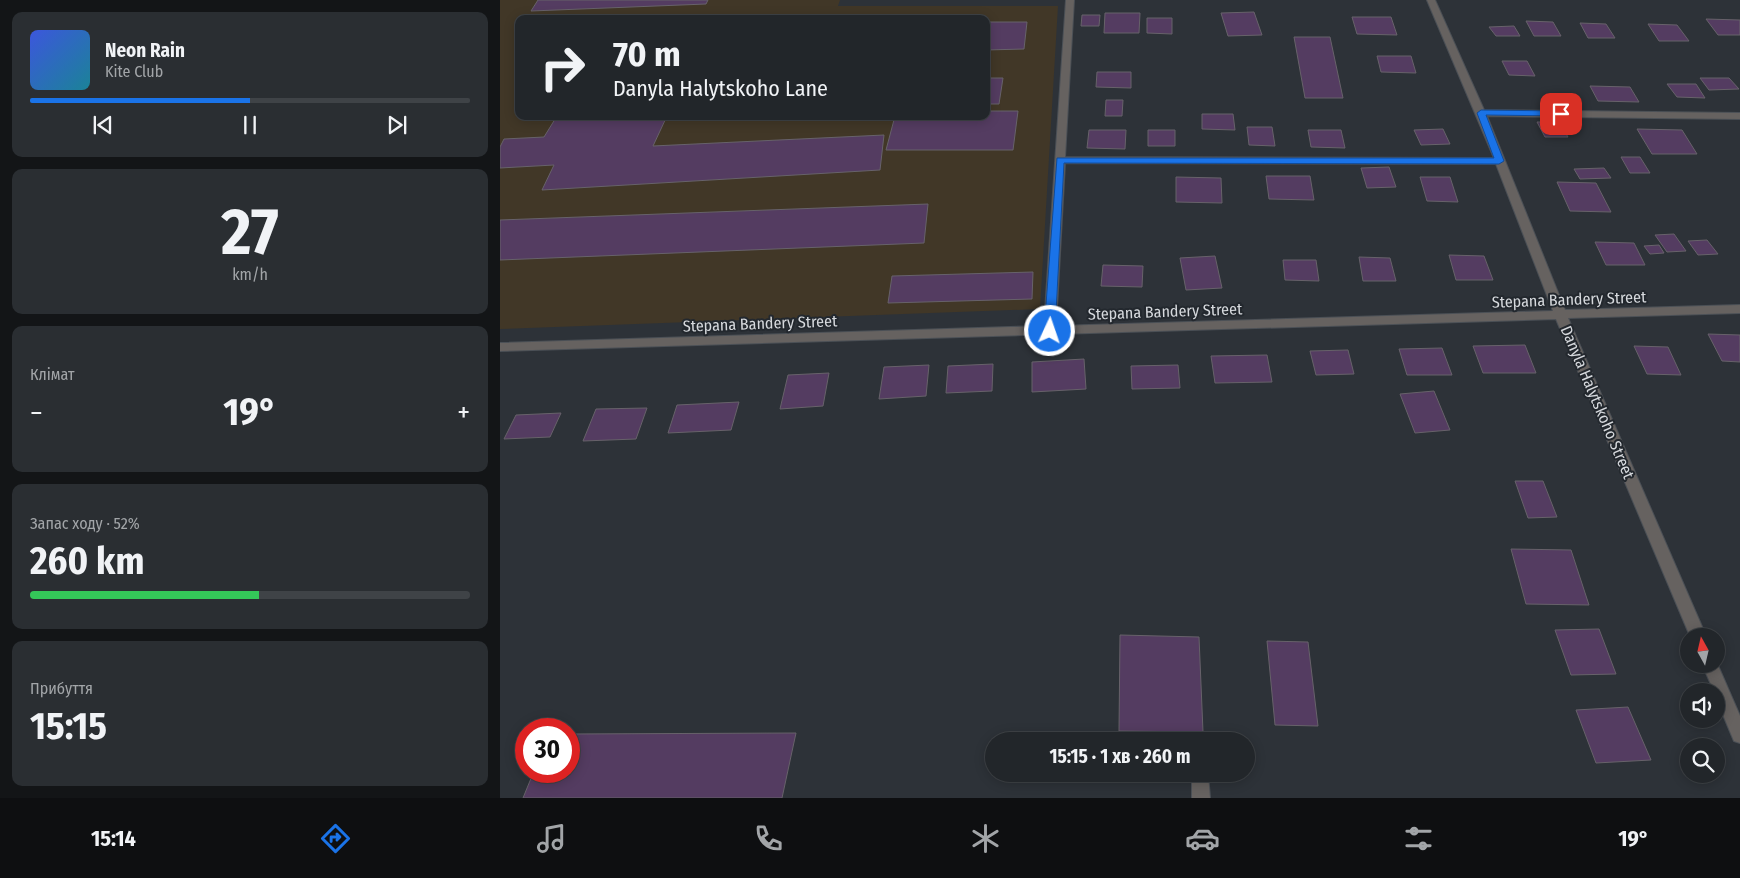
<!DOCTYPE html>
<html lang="uk">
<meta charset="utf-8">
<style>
body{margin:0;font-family:"Fira Sans Condensed",sans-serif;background:#2a2e32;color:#f1f3f6;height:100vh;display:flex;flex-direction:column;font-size:19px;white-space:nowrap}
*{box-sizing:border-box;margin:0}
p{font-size:16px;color:#a2a5a8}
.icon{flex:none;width:28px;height:28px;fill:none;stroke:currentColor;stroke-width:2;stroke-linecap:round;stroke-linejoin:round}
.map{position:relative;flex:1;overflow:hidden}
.panel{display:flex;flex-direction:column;gap:12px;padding:12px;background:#131517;width:500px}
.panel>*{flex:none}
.banner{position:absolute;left:15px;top:15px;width:475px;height:105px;border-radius:10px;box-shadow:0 2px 12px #0003,0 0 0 1px #3f4347;background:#22262a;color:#f1f3f6;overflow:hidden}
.needle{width:32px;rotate:352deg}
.controls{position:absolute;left:1180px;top:628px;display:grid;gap:10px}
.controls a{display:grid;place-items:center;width:45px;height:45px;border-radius:50%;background:#22262a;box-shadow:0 2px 12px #0003,0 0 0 1px #3f4347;font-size:25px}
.speed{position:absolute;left:15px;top:718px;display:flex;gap:10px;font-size:25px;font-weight:700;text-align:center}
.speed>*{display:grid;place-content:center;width:65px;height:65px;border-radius:50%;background:#22262a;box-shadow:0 2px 12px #0003,0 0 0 1px #3f4347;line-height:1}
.speed .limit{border:8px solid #d22;background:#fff;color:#111}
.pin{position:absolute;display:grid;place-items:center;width:42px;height:42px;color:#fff;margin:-21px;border-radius:10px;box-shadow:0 2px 8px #0006}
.me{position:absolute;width:55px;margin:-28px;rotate:3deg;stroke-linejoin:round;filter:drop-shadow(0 0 4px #0008)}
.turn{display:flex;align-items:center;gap:18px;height:105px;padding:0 15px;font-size:22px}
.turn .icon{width:65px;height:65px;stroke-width:2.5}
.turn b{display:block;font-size:35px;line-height:42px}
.big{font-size:38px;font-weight:700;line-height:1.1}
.panel .tile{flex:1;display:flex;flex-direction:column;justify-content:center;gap:8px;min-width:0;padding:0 18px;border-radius:10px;background:#2a2e32}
.panel .dial{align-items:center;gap:0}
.dial b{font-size:65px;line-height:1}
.song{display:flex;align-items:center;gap:15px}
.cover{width:60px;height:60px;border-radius:8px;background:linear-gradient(135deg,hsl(230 70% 55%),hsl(190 70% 35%))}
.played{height:5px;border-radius:2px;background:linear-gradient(90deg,#1a73e8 50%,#3f4347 50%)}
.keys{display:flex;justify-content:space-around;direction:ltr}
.heat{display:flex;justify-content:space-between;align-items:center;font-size:28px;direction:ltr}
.charge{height:8px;border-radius:4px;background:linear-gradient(90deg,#34c759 52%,#3f4347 0)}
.trip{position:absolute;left:485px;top:732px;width:270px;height:50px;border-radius:25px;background:#22262a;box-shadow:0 2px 12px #0003,0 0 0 1px #3f4347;font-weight:700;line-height:50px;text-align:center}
.menu{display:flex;height:80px;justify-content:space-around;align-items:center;background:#0e0f11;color:#a2a5a8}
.menu .icon{width:35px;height:35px}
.menu .current{color:#1a73e8}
.menu b{font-size:22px;color:#f1f3f6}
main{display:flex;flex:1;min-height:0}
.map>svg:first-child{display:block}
.industrial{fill:#413727;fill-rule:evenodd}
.building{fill:#543c61;stroke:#67626a}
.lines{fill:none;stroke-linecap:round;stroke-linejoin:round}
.street-casing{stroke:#4b5056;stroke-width:2}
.street{fill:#666260;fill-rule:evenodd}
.route{fill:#1a73e8;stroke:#114b97}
.labels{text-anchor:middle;stroke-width:4;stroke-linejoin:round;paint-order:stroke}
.street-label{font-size:16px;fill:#d6d9dd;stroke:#23282e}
</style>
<main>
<section class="panel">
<div class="tile">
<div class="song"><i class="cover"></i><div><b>Neon Rain</b><p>Kite Club</p></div></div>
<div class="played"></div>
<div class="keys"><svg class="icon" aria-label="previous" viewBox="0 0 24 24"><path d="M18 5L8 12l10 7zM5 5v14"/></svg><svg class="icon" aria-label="pause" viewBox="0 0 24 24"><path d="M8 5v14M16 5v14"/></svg><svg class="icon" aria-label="next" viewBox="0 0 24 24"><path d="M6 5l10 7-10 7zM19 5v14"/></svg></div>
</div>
<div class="tile dial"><b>27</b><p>km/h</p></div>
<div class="tile"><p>Клімат</p>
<div class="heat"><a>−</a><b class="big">19°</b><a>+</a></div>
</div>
<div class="tile"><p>Запас ходу · 52%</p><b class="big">260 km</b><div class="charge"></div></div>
<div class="tile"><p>Прибуття</p><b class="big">15:15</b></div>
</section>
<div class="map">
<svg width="1240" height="798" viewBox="0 0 1240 798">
<rect width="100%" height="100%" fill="#2d3238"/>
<path class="industrial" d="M0,0H340L338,6H558L540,309L0,329ZM19,19H486V116H19Z"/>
<path class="building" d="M38,0H208L206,4L31,11Z
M754,12L762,35L728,36L721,13Z
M605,13H640L639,33H604Z
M582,15H600L599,26H581Z
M852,17H891L897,35L857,34Z
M647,18H672V34L647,33Z
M1206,19L1240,20V35H1218Z
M1026,21L1053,22L1061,36H1034Z
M486,22H527L524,49L486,50Z
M1080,23L1106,24L1115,38H1088Z
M1148,24L1177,25L1189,41H1159Z
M1014,26L1020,36H996L989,27Z
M794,37H830L843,98H805Z
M877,56H911L916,73L881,72Z
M1002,61H1027L1035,76L1009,75Z
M597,72H631V88L596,87Z
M486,78H503L499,104H486Z
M1200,78H1229L1239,89L1209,90Z
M1167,84H1196L1205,98L1177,97Z
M1090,86L1130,87L1139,102L1098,101Z
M606,100H623L622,116H605Z
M486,111H518L513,150H386L395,116H486Z
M702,114H733L735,130L702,129Z
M57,116H167L153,146L384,135L380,170L42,190L54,165L0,168V147L4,139L44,137Z
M1037,122H1059L1068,137H1045Z
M747,127H772L775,146L749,145Z
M943,129L950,144L921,145L914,130Z
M1137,129L1182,130L1197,154H1152Z
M589,130H626L625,149L587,148Z
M648,130H675V146H648Z
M808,130H841L845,148L811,147Z
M1121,157H1140L1150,173H1130Z
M889,167L896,187L867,188L861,168Z
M1104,168L1111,178L1080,179L1074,169Z
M766,176H810L814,200L769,199Z
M676,177L721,178L722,203L676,202Z
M920,177H950L958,202L927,201Z
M1057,182L1096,183L1111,212L1070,211Z
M428,204L424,243L0,260V220Z
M1174,234L1186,251L1167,252L1155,235Z
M1207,240L1218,254L1198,255L1188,241Z
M1095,242L1134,243L1145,265H1106Z
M1159,245L1164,253L1150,254L1144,246Z
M949,255L984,256L993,280H956Z
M715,256L722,288L686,290L680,258Z
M859,257L890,258L896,281H863Z
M783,260H816L819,281L785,280Z
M603,265L643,266L642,287L601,286Z
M533,272L532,299L388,303L392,276Z
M1208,334L1240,335V362L1222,361Z
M1025,345L1036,373H983L973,346Z
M1134,346L1168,347L1181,375L1147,374Z
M942,348L952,375H907L899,349Z
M848,350L854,374L816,375L810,351Z
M767,355L772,382L715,383L711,356Z
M584,359L586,389L532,392V362Z
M493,364L492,391L446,393L448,366Z
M429,365L426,396L379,399L384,367Z
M678,365L680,388L632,389L631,366Z
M329,373L323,406L280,409L288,375Z
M934,391L950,430L915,433L900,394Z
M239,402L231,430L168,433L177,405Z
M147,408L136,439L83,441L96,409Z
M61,413L50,437L4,439L16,415Z
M1015,481H1043L1057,517L1028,518Z
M1011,549L1071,550L1089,605L1026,604Z
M1099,629L1116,674L1071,675L1055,630Z
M620,635L699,637L703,732L619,731Z
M767,641L808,642L818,726L775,725Z
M1128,707L1151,760L1096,763L1076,710Z
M296,733L282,798H23L34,771H69V734Z"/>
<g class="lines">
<g class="street-casing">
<path id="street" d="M566,0H574L565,157L994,158L927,0H935L984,110L1240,113V119L987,116L1065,310L1240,305V313L1068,318L1206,636H1190L1056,319L0,351V343L544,326ZM565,163L996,164L1053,311L556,326Z
M1216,661L1240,716V743L1234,741L1216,698V691H1214L1202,664H1216Z
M692,774H708L710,798H692Z"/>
</g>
<use href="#street" class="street"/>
</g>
<path class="route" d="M981,110L1061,111L1065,114L1061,116L986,115L1004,161L999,164L564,163L555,331L550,335L544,331L557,158H994L977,113Z"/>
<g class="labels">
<g class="street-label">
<text transform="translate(1069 299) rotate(-2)" y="6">Stepana Bandery Street</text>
<text transform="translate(665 311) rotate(-2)" y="6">Stepana Bandery Street</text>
<text transform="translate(260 323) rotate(-2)" y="6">Stepana Bandery Street</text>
<text transform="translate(1098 402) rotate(67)" y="6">Danyla Halytskoho Street</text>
</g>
</g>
</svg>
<div class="controls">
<a><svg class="needle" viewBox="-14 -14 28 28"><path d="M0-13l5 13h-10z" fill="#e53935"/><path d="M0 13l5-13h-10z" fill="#a2a5a8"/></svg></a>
<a><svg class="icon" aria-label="sound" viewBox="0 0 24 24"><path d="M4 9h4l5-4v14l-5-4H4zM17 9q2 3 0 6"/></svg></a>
<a><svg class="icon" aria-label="search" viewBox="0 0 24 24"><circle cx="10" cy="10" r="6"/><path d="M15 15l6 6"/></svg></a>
</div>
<div class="speed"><div class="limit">30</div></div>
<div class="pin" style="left:1061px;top:114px;background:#d93025"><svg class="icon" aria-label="arrive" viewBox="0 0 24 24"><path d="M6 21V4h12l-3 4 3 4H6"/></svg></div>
<svg class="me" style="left:550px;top:331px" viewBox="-20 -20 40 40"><circle r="17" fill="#1a73e8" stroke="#fff" stroke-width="3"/><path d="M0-11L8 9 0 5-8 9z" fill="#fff"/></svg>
<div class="trip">15:15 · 1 хв · 260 m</div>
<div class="banner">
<div class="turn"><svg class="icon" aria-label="right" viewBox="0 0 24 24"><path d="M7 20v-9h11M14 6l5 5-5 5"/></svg><div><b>70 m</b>Danyla Halytskoho Lane</div></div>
</div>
</div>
</main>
<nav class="menu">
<b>15:14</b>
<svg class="icon current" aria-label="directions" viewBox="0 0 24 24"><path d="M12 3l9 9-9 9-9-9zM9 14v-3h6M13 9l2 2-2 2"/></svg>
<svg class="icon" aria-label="music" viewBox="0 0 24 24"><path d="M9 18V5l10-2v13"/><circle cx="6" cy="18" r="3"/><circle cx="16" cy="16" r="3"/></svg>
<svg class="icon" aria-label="phone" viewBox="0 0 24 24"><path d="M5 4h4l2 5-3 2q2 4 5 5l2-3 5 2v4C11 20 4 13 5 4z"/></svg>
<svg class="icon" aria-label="climate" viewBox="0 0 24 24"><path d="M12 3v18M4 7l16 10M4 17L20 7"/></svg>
<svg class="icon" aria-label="car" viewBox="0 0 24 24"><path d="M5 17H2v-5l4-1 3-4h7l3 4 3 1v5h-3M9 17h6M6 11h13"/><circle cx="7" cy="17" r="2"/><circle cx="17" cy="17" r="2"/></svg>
<svg class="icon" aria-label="filters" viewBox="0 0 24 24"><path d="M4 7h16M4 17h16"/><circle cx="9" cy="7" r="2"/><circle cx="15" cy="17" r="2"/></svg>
<b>19°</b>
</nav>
